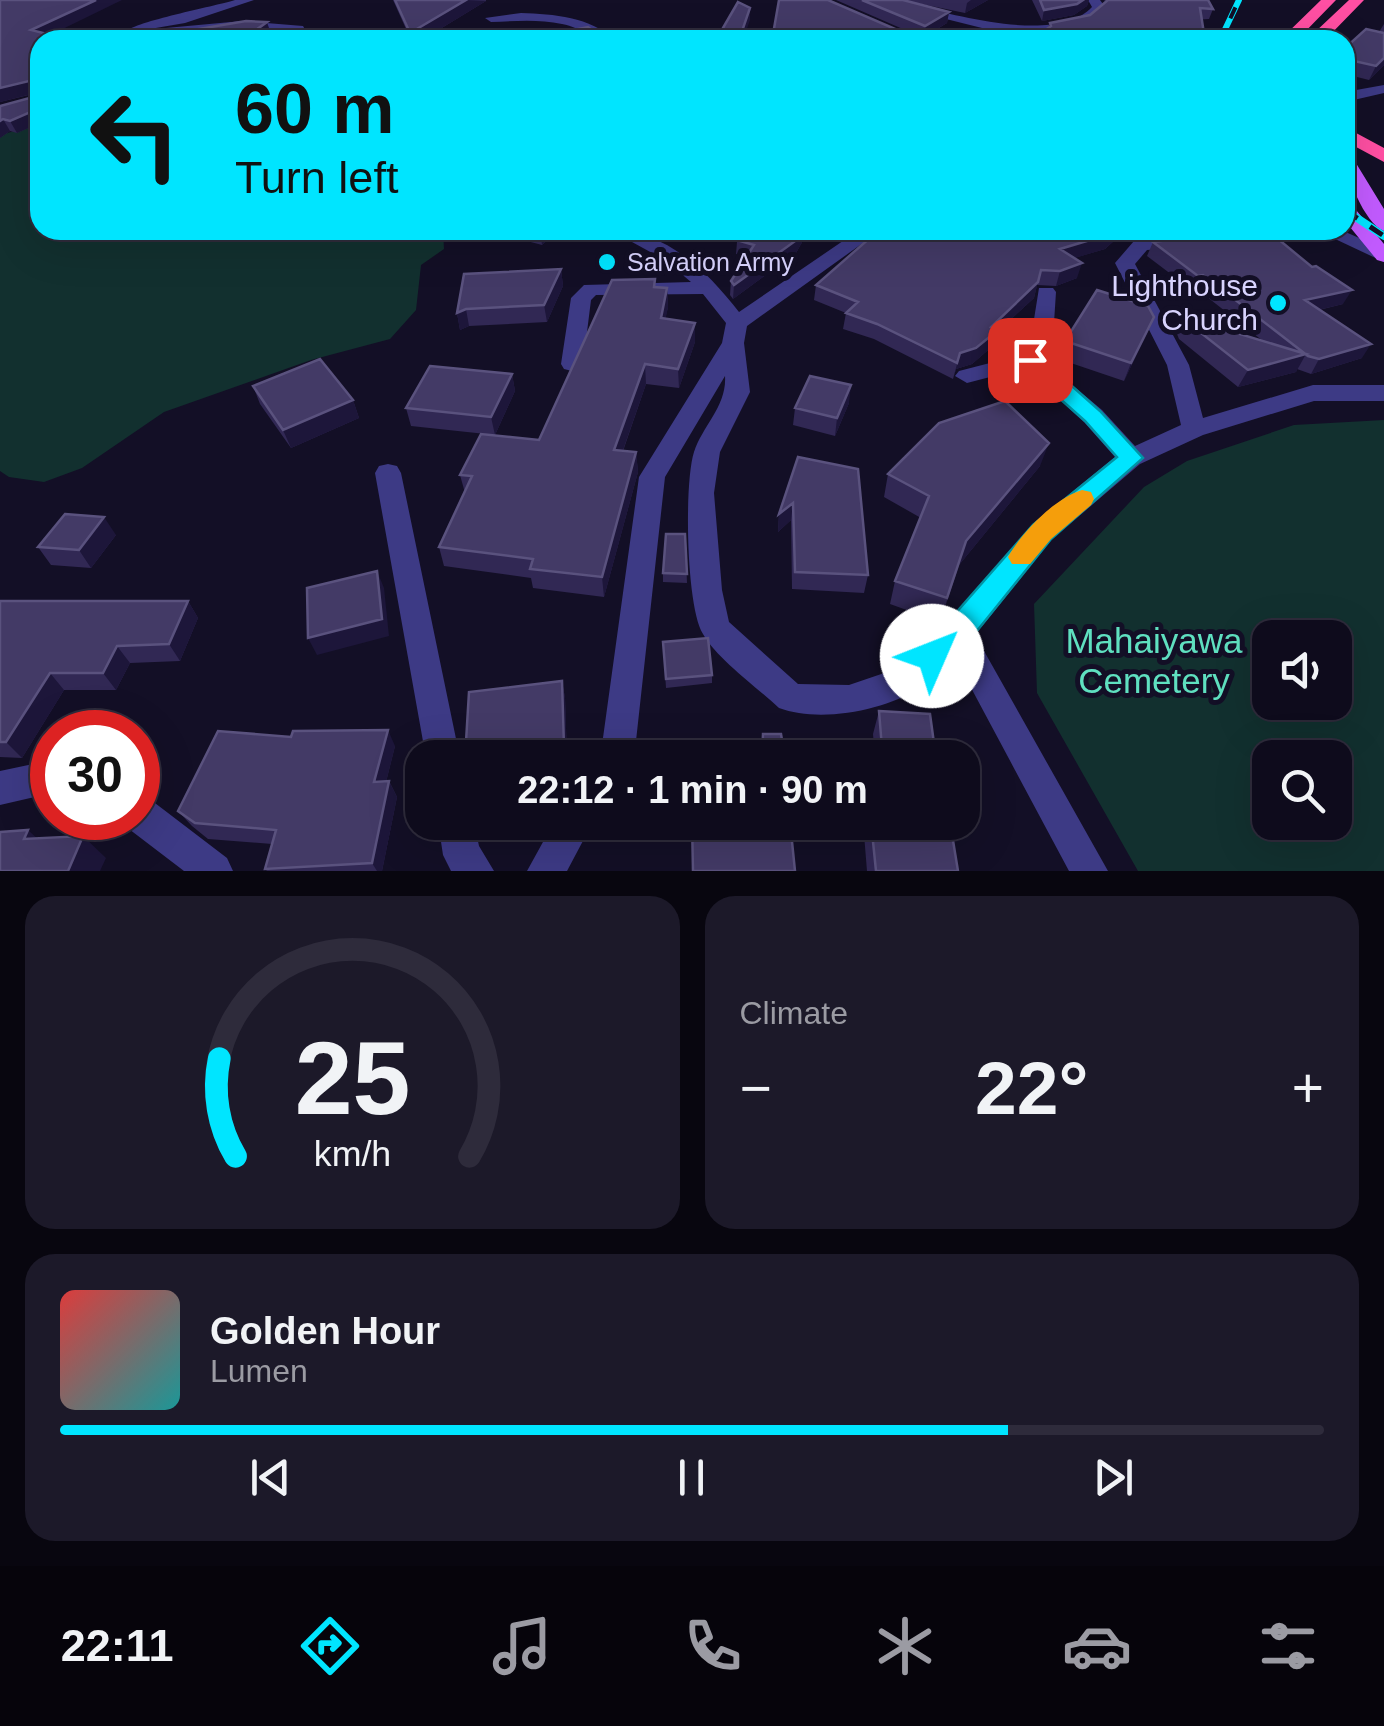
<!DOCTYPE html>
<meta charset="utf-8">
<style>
body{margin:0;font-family:Helvetica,sans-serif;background:#1c1929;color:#f1f3f6;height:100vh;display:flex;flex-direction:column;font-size:38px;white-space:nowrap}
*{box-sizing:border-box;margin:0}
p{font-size:32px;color:#9b9ba3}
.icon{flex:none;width:55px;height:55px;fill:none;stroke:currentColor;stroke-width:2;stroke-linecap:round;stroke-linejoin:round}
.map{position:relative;height:871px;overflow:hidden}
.details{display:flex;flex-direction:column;gap:25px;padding:25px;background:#08060f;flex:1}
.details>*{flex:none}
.guide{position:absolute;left:30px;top:30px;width:1325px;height:210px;border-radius:30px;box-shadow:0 10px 40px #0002,0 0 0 2px #2e2b3b;background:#00e5ff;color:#111;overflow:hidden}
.buttons{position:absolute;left:1252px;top:620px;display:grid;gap:20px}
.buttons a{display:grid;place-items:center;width:100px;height:100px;border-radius:20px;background:#0e0b1c;box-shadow:0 10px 40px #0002,0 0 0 2px #2e2b3b;font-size:50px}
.speed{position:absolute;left:30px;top:710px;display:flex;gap:20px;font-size:50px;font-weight:700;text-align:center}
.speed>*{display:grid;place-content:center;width:130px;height:130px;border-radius:50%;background:#0e0b1c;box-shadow:0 10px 40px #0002,0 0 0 2px #2e2b3b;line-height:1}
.speed .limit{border:15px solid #d22;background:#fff;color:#111}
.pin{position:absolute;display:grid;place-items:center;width:85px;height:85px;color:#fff;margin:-42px;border-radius:20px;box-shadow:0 5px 15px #0006}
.me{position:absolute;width:110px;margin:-55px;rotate:46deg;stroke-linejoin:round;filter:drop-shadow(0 0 8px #0008)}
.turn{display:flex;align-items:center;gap:35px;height:210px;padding:0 40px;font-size:45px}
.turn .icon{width:130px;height:130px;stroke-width:2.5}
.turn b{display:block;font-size:70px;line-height:85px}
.big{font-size:75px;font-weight:700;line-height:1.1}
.details .tile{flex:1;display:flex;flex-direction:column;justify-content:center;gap:15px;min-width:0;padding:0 35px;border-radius:30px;background:#1c1929}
.details .dial{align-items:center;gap:0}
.dial svg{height:260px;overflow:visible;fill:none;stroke:#2e2b3b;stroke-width:7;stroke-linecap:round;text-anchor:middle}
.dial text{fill:#f1f3f6;stroke:none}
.song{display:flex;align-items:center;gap:30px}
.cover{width:120px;height:120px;border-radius:15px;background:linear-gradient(135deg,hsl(0 70% 55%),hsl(180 70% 35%))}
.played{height:10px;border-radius:5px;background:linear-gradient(90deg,#00e5ff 75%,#2e2b3b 75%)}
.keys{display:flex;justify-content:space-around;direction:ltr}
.heat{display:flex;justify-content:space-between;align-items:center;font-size:55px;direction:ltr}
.details .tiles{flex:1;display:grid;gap:25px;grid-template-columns:1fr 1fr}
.tile:last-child{grid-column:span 2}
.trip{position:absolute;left:405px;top:740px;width:575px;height:100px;border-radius:30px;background:#0e0b1c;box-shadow:0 10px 40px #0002,0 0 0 2px #2e2b3b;font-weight:700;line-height:100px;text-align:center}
.tabs{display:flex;height:160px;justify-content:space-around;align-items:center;background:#06040b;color:#9b9ba3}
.tabs .icon{width:70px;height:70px}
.tabs .on{color:#00e5ff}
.tabs b{font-size:45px;color:#f1f3f6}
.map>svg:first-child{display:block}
.green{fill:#12302f;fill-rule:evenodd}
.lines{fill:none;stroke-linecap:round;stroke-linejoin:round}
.minor{fill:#3d3a85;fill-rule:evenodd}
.major{fill:#c25bff;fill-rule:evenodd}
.highway{fill:#ff4fa3;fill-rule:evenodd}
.rail-far1-casing{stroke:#00e5ff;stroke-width:6}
.rail-casing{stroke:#00e5ff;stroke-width:8}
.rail-far1{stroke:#130f26;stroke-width:4;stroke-dasharray:12;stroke-linecap:butt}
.rail{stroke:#130f26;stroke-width:5;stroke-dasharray:15;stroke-linecap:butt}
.wall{fill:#312854}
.shaded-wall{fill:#1d163a}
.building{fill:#433a66;stroke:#5a527e;stroke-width:2.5}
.route{fill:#00e5ff;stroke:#0095a6;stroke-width:2.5}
.slow{fill:#f59e0b}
.poi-dot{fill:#00e5ff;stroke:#130f26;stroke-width:4}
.labels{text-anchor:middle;stroke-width:10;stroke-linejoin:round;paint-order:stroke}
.far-poi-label{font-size:25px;fill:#d9d4ff;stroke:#130f26;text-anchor:start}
.poi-label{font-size:30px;fill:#d9d4ff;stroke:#130f26;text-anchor:end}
.near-park-label{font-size:35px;fill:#5fe0c0;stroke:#130f26}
</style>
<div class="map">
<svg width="1384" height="871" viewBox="0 0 1384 871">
<rect width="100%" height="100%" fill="#130f26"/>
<path class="green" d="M40,124V230H443L444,249L421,265L416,310L390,339L311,360L164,412L82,468L44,482L9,477L0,471V135Z
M1384,420V871H1138L1037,693L1034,604L1144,487L1187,461L1294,425ZM1270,638H1335V702H1270ZM1270,758H1335V822H1270Z"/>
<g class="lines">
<path class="minor" d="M235,0H254L185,23L144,30L242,21L303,26L311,40H297L293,32L242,29L147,38L125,32C137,21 212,7 235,0Z
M1088,0H1100L1105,7C1081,37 1049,26 1016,33L1022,40H1006L1002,33L910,10L916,6C960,16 1058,44 1092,7Z
M521,13C554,14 590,17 615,40C595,40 582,28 562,24C539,19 515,21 491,22L485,18Z
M1384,85V93L1345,102V92Z
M610,230C666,230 707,271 739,312L859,230H881L747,326L744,343L750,392L720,452L714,493L722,590L729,622L798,684L849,685L896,669L947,624L1032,525L1115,457L1084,422L1025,368L967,383L955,376L959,371L1021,355L1031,338L1039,288H1053L1056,292L1053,338L1041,359L1102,410L1135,446L1181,425L1167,365L1115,263L1134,241L1141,239L1185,235L1195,241L1185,247L1147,250L1135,264L1189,365L1203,418L1313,385H1384V401H1314L1203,435L1140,464L1052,539L975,635L1108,871H1069L954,656C943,666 932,680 919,688C884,711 819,723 779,708C758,688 717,659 703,634C686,607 684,483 694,452C703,425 727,406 725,376L665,477L635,750L632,758H596L602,745L639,477L722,343L726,323L703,294L596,295L591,300L583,364L572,371L564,369L561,364L571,298L584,285L691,282L665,260Z
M1316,230H1341L1384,249V262Z
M388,464L397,466L401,473L460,758H426L375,473L379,466Z
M52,760V793L0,805V771Z
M138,795L151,800L227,858L233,871H184L125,826L122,818H138Z
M438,822H474L479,846L494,871H451L443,855Z
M554,822H593L567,871H527Z"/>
<path class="major" d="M1345,154L1351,155L1384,209V231C1364,223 1345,174 1345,154Z
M1345,203L1352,205L1384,244V262L1377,260L1345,221Z"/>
<path class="highway" d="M1321,0H1336L1297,40H1280Z
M1349,0H1364L1326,39H1314V33Z
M1345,127L1384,148V162L1345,141Z"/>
<g class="rail-far1-casing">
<path id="rail-far1" d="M1220,40L1239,0"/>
</g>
<g class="rail-casing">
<path id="rail" d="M1345,210L1384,236"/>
</g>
<use href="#rail-far1" class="rail-far1"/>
<use href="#rail" class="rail"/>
</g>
<path class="wall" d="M0,0L50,35L55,36L57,40H40V123L17,133L10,131L0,138V106L37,96V93L0,102Z
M393,0H486V1L422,40H411Z
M836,0H988L965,13L907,1L949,12L947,23L924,37L933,40L902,32L912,33Z
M1032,0H1089L1087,6L1074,15L1042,21Z
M1104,0H1208L1213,9L1209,19L1048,28L1050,23L1090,15L1106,2Z
M1384,24V65L1369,80L1345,74V48L1379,32Z
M486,230H559L542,245Z
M738,230H809L796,253L733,299L730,295L731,281L746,257L736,254Z
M879,230H1126L1105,249L1074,258L1077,278L1056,286L1037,285L1034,298L997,332L994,345L972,364L956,369L953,379L874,339L843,329L846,313L814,300L816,285Z
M1173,230H1278V239L1343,304L1319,310L1362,358L1311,374L1297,369L1296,372L1238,387L1179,339L1177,334L1184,317L1263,341L1197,289L1192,290L1147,256L1153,242L1194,236L1189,232L1172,233Z
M561,269L563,286L547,322L469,326L460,330L457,313Z
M656,288H667L668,307L665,319L695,342L679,388L646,384L623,451L636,452L638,472L604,597L533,588L531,578L444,566L439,547L465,493L460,475L539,440Z
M1154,317L1124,381L1059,359L1065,341Z
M512,374L515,391L495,435L411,426L406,408Z
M253,386L353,400L359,418L291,448L260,404Z
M849,403L835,436L793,425L795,408Z
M798,457L868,575L864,593L792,589L791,520L778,532L779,514Z
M1040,466L959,565L940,622L890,604L895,581L921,518L884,497L888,474Z
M685,534L687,583L663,582V573Z
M116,535L91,568L51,565L38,547Z
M0,601H188L198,618L180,661L130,663L116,690H64L22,758L0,757Z
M663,642L712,675V683L666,688Z
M562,681L565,698L567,758H465Z
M879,711L936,758H761L763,734L782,740L874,747L873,734Z
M395,746L386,782L389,781L397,797L382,871H267L265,869L272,844L208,839L192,826L178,811Z
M863,822H950L958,871H867Z"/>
<path class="shaded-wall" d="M96,0H122L36,42L31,30Z
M466,0L486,1L422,40H412L410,33Z
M971,0H988L965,13L967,3Z
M1083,0H1089L1087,6L1074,15L1042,21L1044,10Z
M750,8V20L743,40H739Z
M949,12L947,23L923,37L925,26Z
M267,22L271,34L263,40H242Z
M1384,58V65L1369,80L1376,66Z
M33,80L39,92L0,102V88Z
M40,108V123L17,133L10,121Z
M3,119L10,131L0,138V121Z
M540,230H559L542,245Z
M803,230H809L796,253L733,299L734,285Z
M1115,230H1126L1105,249L1055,264L1060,249Z
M1135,230H1164L1163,233L1133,238Z
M1082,263L1077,278L1056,286L1060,271Z
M561,269L563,286L547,322L544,305Z
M1203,275L1197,289L1192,290L1198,276Z
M1038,282L1034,298L997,332L994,345L972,364L956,369L953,379L960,353Z
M667,288L668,307L662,338L661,318Z
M1352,290L1343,304L1297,315L1305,300Z
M466,309L469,326L460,330L457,313Z
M1154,317L1147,334L1124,381L1131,363Z
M695,323V342L679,388L678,369Z
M1371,344L1362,358L1311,374L1319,359Z
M1306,354L1296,372L1238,387L1248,370Z
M645,364L646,384L616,470L614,450Z
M512,374L515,391L495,435L491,417Z
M851,385L849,403L835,436L837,418Z
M353,400L359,418L291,448L283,430Z
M1049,443L1040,466L959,565L940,622L966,541Z
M636,452L638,472L604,597L602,577Z
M793,503L791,520L778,532L779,514Z
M104,517L116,535L91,568L79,550Z
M377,571L384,588L389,636L317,655L308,638Z
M188,601L198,618L180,661L169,644Z
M117,646L130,663L116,690L103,673Z
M50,673L64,690L22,758L6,742Z
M562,681L565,698L567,758L564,747Z
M388,730L395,746L382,798L374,782Z
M389,781L397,797L382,871H377L372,863Z
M28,830L52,852L24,839Z
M83,836L106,858L100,871H68Z"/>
<path class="building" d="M0,0H96L31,30L55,36L56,40H40V108L10,121L3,119L0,121V106L37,96L38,84L33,80L0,88Z
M395,0H466L410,33Z
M779,0H828L902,32L913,33L933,40H772Z
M862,0H903L949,12L925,26Z
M1040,0H1083L1077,4L1044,10Z
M1108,0H1208L1213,9L1200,8L1205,40H1031L1051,26L1050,23L1090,15Z
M738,2L750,8L739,40H716Z
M246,21L267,22L242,40H160L158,36Z
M588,27L604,40H550L552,34Z
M1366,29L1384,33V58L1376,66L1345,59V48Z
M738,230H803L798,239L734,285L731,281L754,245L737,240Z
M879,230H1115L1110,234L1060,249L1082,263L1060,271L1041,270L1038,282L991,327L998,330L976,348L960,353L957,363L877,324L846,313L858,302L816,285Z
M1204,230H1278V239L1312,267L1316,266L1352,290L1305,300L1371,344L1319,359L1308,356L1203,275L1198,276L1153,242L1193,237Z
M561,269L544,305L466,309L457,313L464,274Z
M655,279L654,287L667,288L661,318L695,323L678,369L645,364L614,450L636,452L602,577L530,569L533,559L439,547L472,476L460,475L481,434L539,440L612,280Z
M1097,290L1148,306L1154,317L1131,363L1065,341Z
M1184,317L1306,354L1248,370L1187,322Z
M320,359L353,400L283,430L253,386Z
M430,366L512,374L491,417L406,408Z
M810,376L851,385L837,418L795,408Z
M1005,401L1049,443L966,541L947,598L895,581L929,496L888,474L939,423Z
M798,457L858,469L868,575L795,572L793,503L779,514Z
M65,514L104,517L79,550L38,547Z
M666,534H685L687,574L663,573Z
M377,571L382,619L308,638L307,588Z
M0,601H188L169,644L117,646L103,673H50L6,742H0Z
M708,638L712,675L666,679L663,642Z
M562,681L564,747L480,758H465L469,692Z
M879,711L930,714L936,758H762L763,734H781L782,740L882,748Z
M388,730L374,782L389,781L372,863L265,869L276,830L195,823L178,811L218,731L291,737L293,731Z
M692,822H790L795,871H693Z
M871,822H950L958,871H876Z
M28,830L24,839L83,836L68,871H0V832Z"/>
<path class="route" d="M1030,354L1037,355L1100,411L1143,458L1051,539L968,642L942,665L932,668L922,665L918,656L1033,525L1117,457L1085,421L1022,365L1019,360Z"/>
<path class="slow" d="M1082,490L1091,492L1094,499L1091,505L1051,539L1030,564H1012L1008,557C1022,532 1055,498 1082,490Z"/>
<g class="poi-dot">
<circle cx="607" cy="262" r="10"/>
<circle cx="1278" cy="303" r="10"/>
</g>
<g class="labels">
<g class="far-poi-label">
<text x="627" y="271">Salvation Army</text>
</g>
<g class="poi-label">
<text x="1258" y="296">Lighthouse<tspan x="1258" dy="34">Church</tspan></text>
</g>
<g class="near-park-label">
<text x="1154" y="653">Mahaiyawa<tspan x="1154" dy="40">Cemetery</tspan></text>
</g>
</g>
</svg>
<div class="buttons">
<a><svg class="icon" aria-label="sound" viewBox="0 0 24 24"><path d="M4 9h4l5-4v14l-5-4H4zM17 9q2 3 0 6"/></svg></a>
<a><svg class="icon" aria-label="search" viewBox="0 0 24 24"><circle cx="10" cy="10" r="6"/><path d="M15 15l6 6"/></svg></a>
</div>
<div class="speed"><div class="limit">30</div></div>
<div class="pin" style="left:1030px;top:360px;background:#d93025"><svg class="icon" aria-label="arrive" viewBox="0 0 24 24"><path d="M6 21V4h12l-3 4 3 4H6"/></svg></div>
<svg class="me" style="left:932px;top:656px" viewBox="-20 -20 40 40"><circle r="19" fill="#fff"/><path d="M0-13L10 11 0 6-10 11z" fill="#00e5ff"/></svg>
<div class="trip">22:12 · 1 min · 90 m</div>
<div class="guide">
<div class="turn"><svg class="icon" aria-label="left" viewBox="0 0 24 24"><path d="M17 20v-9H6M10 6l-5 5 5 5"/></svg><div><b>60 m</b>Turn left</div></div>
</div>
</div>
<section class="details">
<div class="tiles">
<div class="tile dial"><svg viewBox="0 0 100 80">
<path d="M14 69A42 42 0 1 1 86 69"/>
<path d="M14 69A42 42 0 0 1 9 39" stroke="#00e5ff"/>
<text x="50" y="56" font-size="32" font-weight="700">25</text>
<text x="50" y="72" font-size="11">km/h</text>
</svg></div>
<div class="tile"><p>Climate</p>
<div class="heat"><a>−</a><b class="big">22°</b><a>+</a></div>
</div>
<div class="tile">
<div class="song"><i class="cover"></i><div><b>Golden Hour</b><p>Lumen</p></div></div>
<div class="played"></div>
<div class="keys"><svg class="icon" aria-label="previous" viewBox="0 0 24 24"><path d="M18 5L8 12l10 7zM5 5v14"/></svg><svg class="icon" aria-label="pause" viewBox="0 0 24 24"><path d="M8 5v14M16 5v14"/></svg><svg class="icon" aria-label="next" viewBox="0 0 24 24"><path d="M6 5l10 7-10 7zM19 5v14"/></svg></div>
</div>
</div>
</section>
<nav class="tabs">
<b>22:11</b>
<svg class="icon on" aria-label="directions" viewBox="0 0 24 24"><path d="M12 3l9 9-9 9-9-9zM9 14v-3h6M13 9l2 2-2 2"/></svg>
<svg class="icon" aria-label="music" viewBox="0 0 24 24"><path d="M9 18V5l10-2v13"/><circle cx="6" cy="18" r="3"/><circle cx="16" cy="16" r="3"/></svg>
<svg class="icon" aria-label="phone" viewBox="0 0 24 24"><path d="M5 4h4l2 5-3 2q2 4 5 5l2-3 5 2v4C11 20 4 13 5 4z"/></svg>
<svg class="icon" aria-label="climate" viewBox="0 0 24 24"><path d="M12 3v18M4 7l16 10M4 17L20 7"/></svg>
<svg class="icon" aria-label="car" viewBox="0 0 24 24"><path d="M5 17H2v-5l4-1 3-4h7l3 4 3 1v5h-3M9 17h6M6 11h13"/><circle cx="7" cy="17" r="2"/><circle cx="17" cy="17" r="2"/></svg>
<svg class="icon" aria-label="filters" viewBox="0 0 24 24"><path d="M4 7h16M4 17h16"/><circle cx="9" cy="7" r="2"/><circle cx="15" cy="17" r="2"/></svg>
</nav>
